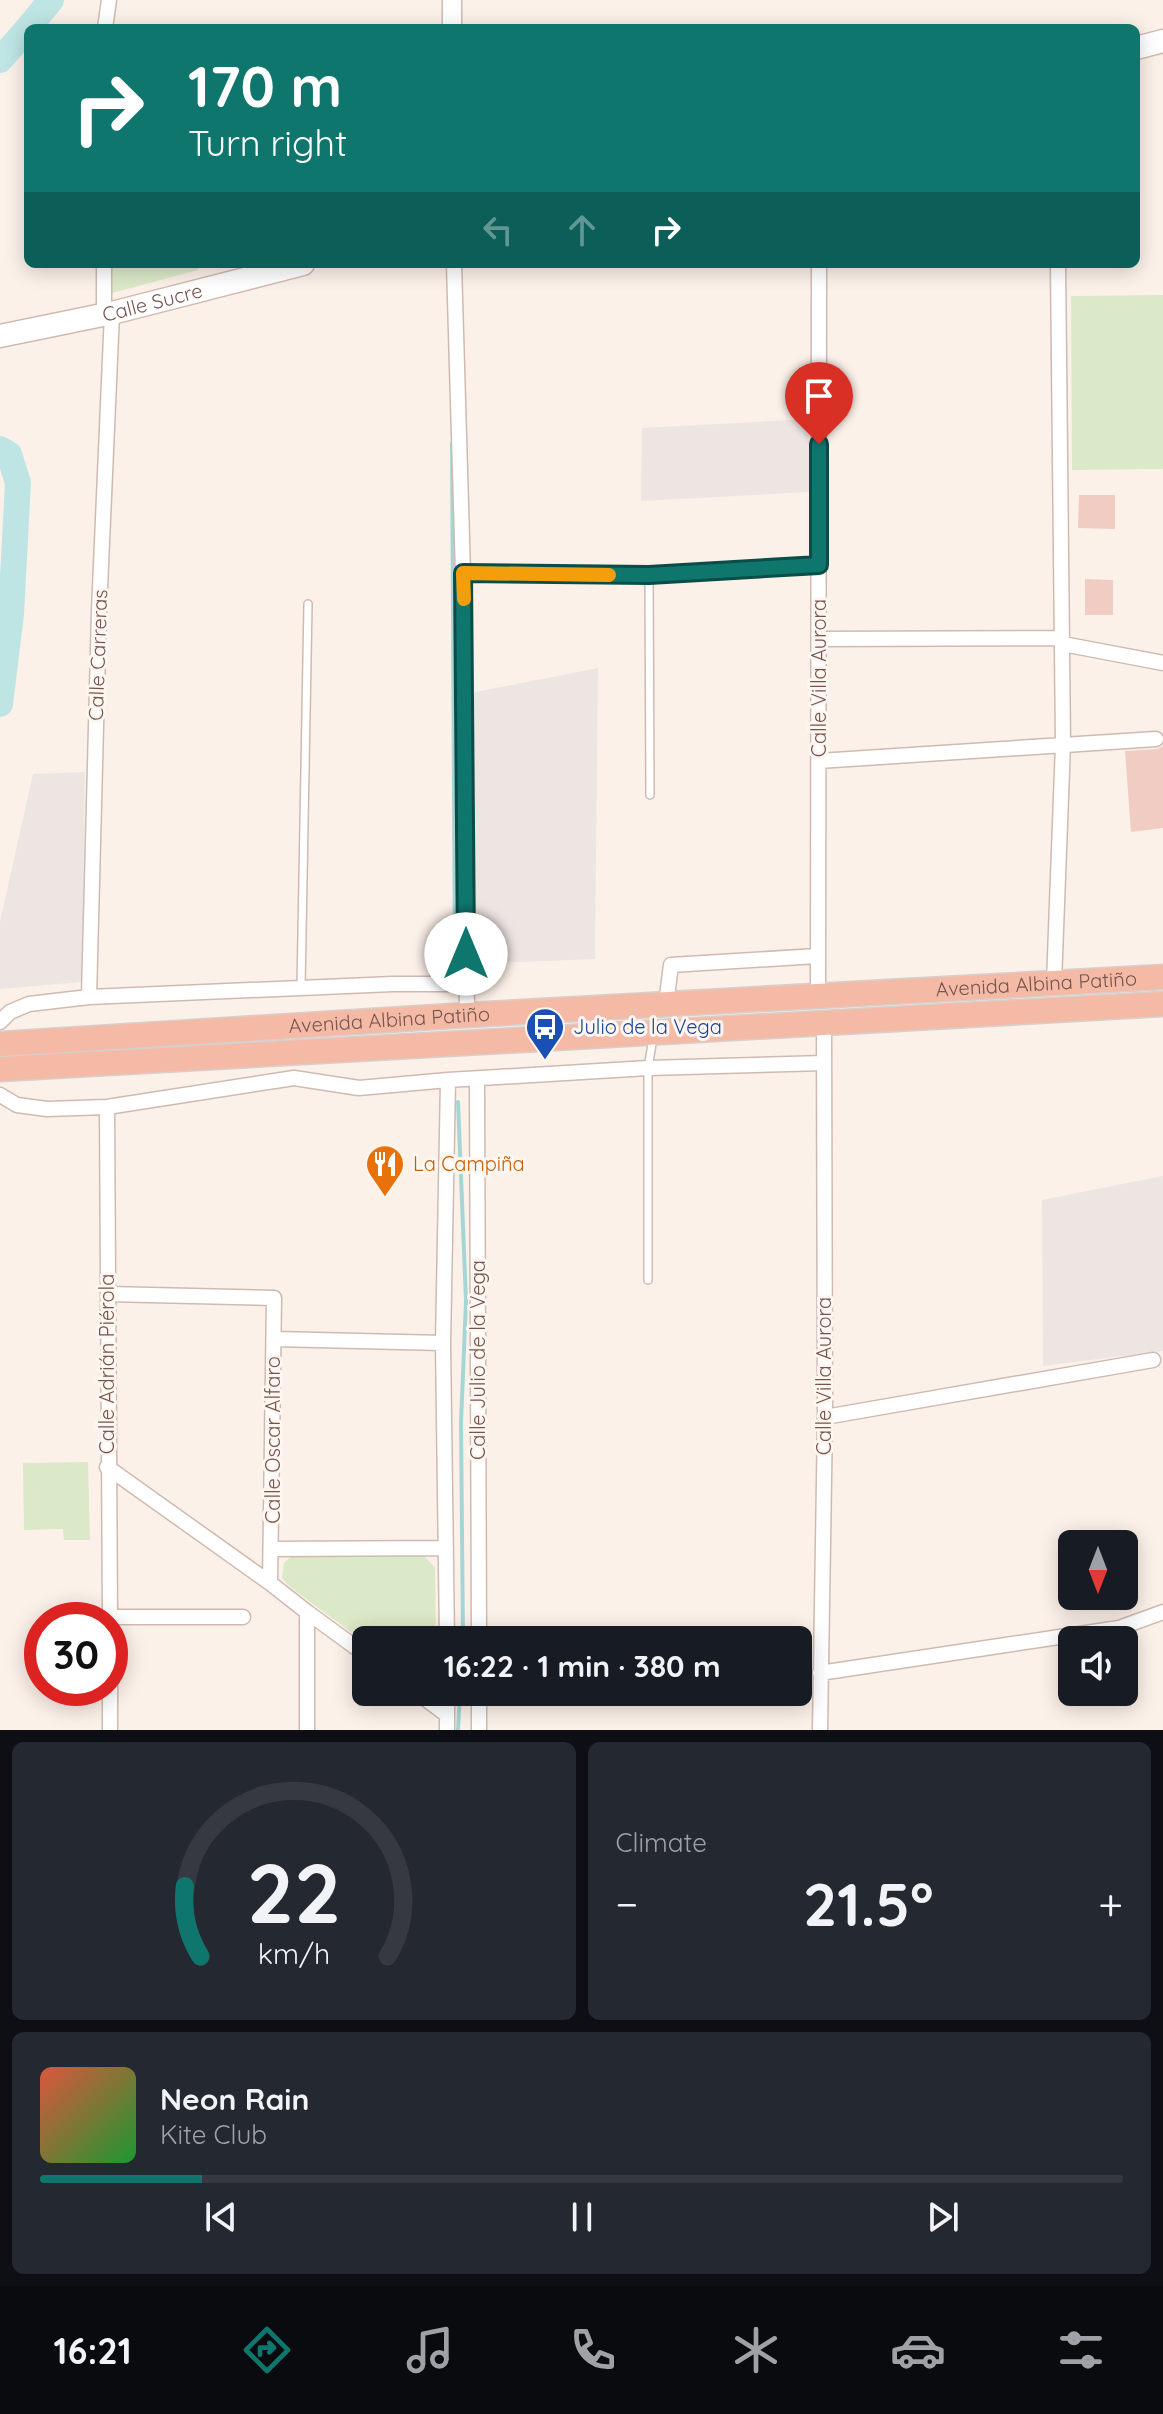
<!DOCTYPE html>
<meta charset="utf-8">
<style>
body{margin:0;font-family:Quicksand,sans-serif;background:#242831;color:#f1f3f6;height:100vh;display:flex;flex-direction:column;font-size:30px;white-space:nowrap}
*{box-sizing:border-box;margin:0}
p{font-size:26px;color:#9ea1a6}
.icon{flex:none;width:44px;height:44px;fill:none;stroke:currentColor;stroke-width:2;stroke-linecap:round;stroke-linejoin:round}
.map{position:relative;height:1730px;overflow:hidden}
.details{display:flex;flex-direction:column;gap:12px;padding:12px;background:#0d0f14;flex:1}
.details>*{flex:none}
.top-card{position:absolute;left:24px;top:24px;width:1116px;height:244px;border-radius:12px;box-shadow:0 4px 20px #0003;background:#0f766e;color:#fff;overflow:hidden}
.needle{width:52px;rotate:180deg}
.controls{position:absolute;left:1058px;top:1530px;display:grid;gap:16px}
.controls a{display:grid;place-items:center;width:80px;height:80px;border-radius:12px;background:#171b24;box-shadow:0 4px 20px #0003;font-size:40px}
.speed{position:absolute;left:24px;top:1602px;display:flex;gap:16px;font-size:40px;font-weight:700;text-align:center}
.speed>*{display:grid;place-content:center;width:104px;height:104px;border-radius:50%;background:#171b24;box-shadow:0 4px 20px #0003;line-height:1}
.speed .limit{border:12px solid #d22;background:#fff;color:#111}
.pin{position:absolute;display:grid;place-items:center;width:68px;height:68px;color:#fff;margin:-82px -34px;border-radius:50% 50% 50% 0;rotate:-45deg;box-shadow:0 0 8px #0007}
.pin .icon{rotate:45deg}
.me{position:absolute;width:88px;margin:-44px;rotate:0deg;stroke-linejoin:round;filter:drop-shadow(0 0 6px #0008)}
.turn{display:flex;align-items:center;gap:28px;height:168px;padding:0 32px;font-size:36px}
.turn .icon{width:104px;height:104px;stroke-width:2.5}
.turn b{display:block;font-size:56px;line-height:68px}
.lanes{display:flex;align-items:center;height:76px;padding:0 32px;background:#0003;justify-content:center;gap:40px;direction:ltr}
.lanes .off{opacity:.35}
.big{font-size:60px;font-weight:700;line-height:1.1}
.details .widget{flex:1;display:flex;flex-direction:column;justify-content:center;gap:12px;min-width:0;padding:0 28px;border-radius:12px;background:#242831}
.details .dial{align-items:center;gap:0}
.dial svg{height:208px;overflow:visible;fill:none;stroke:#363941;stroke-width:7;stroke-linecap:round;text-anchor:middle}
.dial text{fill:#f1f3f6;stroke:none}
.song{display:flex;align-items:center;gap:24px}
.cover{width:96px;height:96px;border-radius:12px;background:linear-gradient(135deg,hsl(10 70% 55%),hsl(130 70% 35%))}
.played{height:8px;border-radius:4px;background:linear-gradient(90deg,#0f766e 15%,#363941 15%)}
.keys{display:flex;justify-content:space-around;direction:ltr}
.heat{display:flex;justify-content:space-between;align-items:center;font-size:44px;direction:ltr}
.details .tiles{flex:1;display:grid;gap:12px;grid-template-columns:1fr 1fr}
.widget:last-child{grid-column:span 2}
.trip{position:absolute;left:352px;top:1626px;width:460px;height:80px;border-radius:12px;background:#171b24;box-shadow:0 4px 20px #0003;font-weight:700;line-height:80px;text-align:center}
.menu{display:flex;height:128px;justify-content:space-around;align-items:center;background:#090b0e;color:#9ea1a6}
.menu .icon{width:56px;height:56px}
.menu .active{color:#0f766e}
.menu b{font-size:36px;color:#f1f3f6}
.map>svg:first-child{display:block}
.industrial{fill:#ede5e2}
.green{fill:#dbe9c8}
.lines{fill:none;stroke-linecap:round;stroke-linejoin:round}
.stream{stroke:#a5d6d5;stroke-width:4}
.river{stroke:#bee5e4;stroke-width:26}
.building{fill:#f0ccc2}
.service-casing{stroke:#cfbab2;stroke-width:10}
.minor-casing{stroke:#cfbab2;stroke-width:17}
.tertiary-casing{stroke:#cfbab2;stroke-width:21}
.secondary-casing{stroke:#d2b9b0;stroke-width:25}
.trunk-casing{stroke:#d8cfcd;stroke-width:27}
.service{stroke:#fff;stroke-width:7}
.minor{stroke:#fff;stroke-width:14}
.tertiary{stroke:#fff;stroke-width:18}
.secondary{stroke:#fff;stroke-width:22}
.trunk{stroke:#f4baa5;stroke-width:24}
.route-casing{stroke:#0a4d48;stroke-width:20}
.route{stroke:#0f766e;stroke-width:14}
.slow{stroke:#f59e0b;stroke-width:14}
.labels{text-anchor:middle;stroke-width:6;stroke-linejoin:round;paint-order:stroke}
.street-label{font-size:20px;fill:#75554e;stroke:#fef6f0}
.transit-label{font-size:20px;fill:#164399;stroke:#fef6f0;text-anchor:start}
.food-label{font-size:20px;fill:#c56008;stroke:#fef6f0;text-anchor:start}
</style>
<div class="map">
<svg width="1163" height="1730" viewBox="0 0 1163 1730">
<rect width="100%" height="100%" fill="#fcf1e9"/>
<path class="industrial" d="M809,419V492L641,501L642,428Z
M598,668L595,959L474,964L471,693Z
M85,772L82,982L0,989V922L33,774Z
M1163,1176V1351L1043,1366L1042,1200Z"/>
<path class="green" d="M111,264H198V270L112,293Z
M1163,295V469L1072,470L1071,296Z
M88,1462L90,1540H64L63,1529L24,1530L23,1463Z
M306,1554L424,1556L435,1567L436,1640H366V1643L290,1587L282,1578L284,1562L291,1557Z"/>
<g class="lines">
<path class="stream" d="M452,444L455,962
M458,1102L466,1301L461,1422L463,1640
M458,1730L460,1692"/>
<path class="river" d="M28,28L51,0
M0,60L28,28
M0,449L9,454L18,483L11,614L0,704"/>
</g>
<path class="building" d="M1079,495H1115V529L1078,528Z
M1085,579L1113,580V615H1085Z
M1163,746V828L1131,832L1125,751L1157,749Z"/>
<g class="lines">
<g class="service-casing">
<path id="service" d="M463,573L649,575L650,795
M301,988L308,604
M648,1280V1068L653,1038"/>
</g>
<g class="minor-casing">
<path id="minor" d="M105,28L109,0
M104,264V315
M454,264L463,573L467,1015
M649,575L819,565
M819,639L1062,638
M1063,644L1163,663
M819,761L1156,739
M1054,983L1063,744L1058,264
M818,996L819,264
M89,997L99,611L112,313
M666,1004L671,965L817,956
M0,1022L10,1012L29,1004L89,997L393,984H466
M477,1079L479,1640
M0,1095L17,1105L47,1109L107,1107L294,1078L359,1088L448,1080L648,1068L824,1063
M107,1107L110,1620
M108,1294L274,1298L270,1583L307,1612V1730
M274,1339L443,1343
M825,1417L1153,1360
M107,1467L270,1583
M272,1549L446,1548
M307,1612L366,1655
M110,1617H243
M447,1640L443,1343L448,1080
M820,1673L1119,1628L1163,1612
M110,1686V1730
M416,1692L447,1715
M447,1692V1730
M479,1730V1692
M820,1730L825,1417L824,1022"/>
</g>
<g class="tertiary-casing">
<path id="tertiary" d="M452,0V28"/>
</g>
<g class="secondary-casing">
<g id="secondary">
<path d="M1136,48L1163,41"/>
<path id="s1" d="M0,336L112,313L303,264"/>
</g>
</g>
<g class="trunk-casing">
<g id="trunk">
<path id="s2" d="M0,1044L467,1015L1163,977"/>
<path d="M0,1069L1163,1004"/>
</g>
</g>
<use href="#service" class="service"/>
<use href="#minor" class="minor"/>
<use href="#tertiary" class="tertiary"/>
<use href="#secondary" class="secondary"/>
<use href="#trunk" class="trunk"/>
</g>
<g class="lines">
<g class="route-casing">
<path id="route" d="M466,954L463,573L649,575L819,565V444"/>
</g>
<use href="#route" class="route"/>
<path class="slow" d="M464,599L463,573L609,575"/>
</g>
<defs>
<g id="bus-pin" transform="scale(2)"><path d="M0 17L-7.5 6A9.5 9.5 0 1 1 7.5 6Z" fill="#1a4fb4" stroke="#fef6f0"/><path d="M-5-6H5V4H4V6H2V4H-2V6H-4V4H-5ZM-3.5-4V0h7V-4ZM-3.5 1.2v1.5H-2V1.2ZM2 1.2v1.5H3.5V1.2Z" fill="#fff"/></g>
<g id="restaurant-pin" transform="scale(2)"><path d="M0 17L-7.5 6A9.5 9.5 0 1 1 7.5 6Z" fill="#e8710a" stroke="#fef6f0"/><path d="M-5-6h1v4h1v-4h1v4h1v-4h1v5L-1.5 .5V6h-2V.5L-5-1ZM5-6V6H3V1.5H1.5Q1.5-4 5-6Z" fill="#fff"/></g>
</defs>
<g fill-rule="evenodd">
<use href="#bus-pin" x="545" y="1027"/>
<use href="#restaurant-pin" x="385" y="1164"/>
</g>
<g class="labels">
<g class="street-label">
<text dy="7" stroke="none"><textPath href="#s1" startOffset="156">Calle Sucre</textPath></text>
<text transform="translate(98 655) rotate(-88)" y="7">Calle Carreras</text>
<text transform="translate(819 678) rotate(-90)" y="7">Calle Villa Aurora</text>
<text dy="7" stroke="none"><textPath href="#s2" startOffset="1038">Avenida Albina Patiño</textPath></text>
<text dy="7" stroke="none"><textPath href="#s2" startOffset="390">Avenida Albina Patiño</textPath></text>
<text transform="translate(478 1360) rotate(-90)" y="7">Calle Julio de la Vega</text>
<text transform="translate(107 1364) rotate(-90)" y="7">Calle Adrián Piérola</text>
<text transform="translate(824 1376) rotate(-90)" y="7">Calle Villa Aurora</text>
<text transform="translate(273 1440) rotate(-90)" y="7">Calle Oscar Alfaro</text>
</g>
<g class="transit-label">
<text x="573" y="1034">Julio de la Vega</text>
</g>
<g class="food-label">
<text x="413" y="1171">La Campiña</text>
</g>
</g>
</svg>
<div class="controls">
<a><svg class="needle" viewBox="-14 -14 28 28"><path d="M0-13l5 13h-10z" fill="#e53935"/><path d="M0 13l5-13h-10z" fill="#9ea1a6"/></svg></a>
<a><svg class="icon" aria-label="sound" viewBox="0 0 24 24"><path d="M4 9h4l5-4v14l-5-4H4zM17 9q2 3 0 6"/></svg></a>
</div>
<div class="speed"><div class="limit">30</div></div>
<div class="pin" style="left:819px;top:444px;background:#d93025"><svg class="icon" aria-label="arrive" viewBox="0 0 24 24"><path d="M6 21V4h12l-3 4 3 4H6"/></svg></div>
<svg class="me" style="left:466px;top:954px" viewBox="-20 -20 40 40"><circle r="19" fill="#fff"/><path d="M0-13L10 11 0 6-10 11z" fill="#0f766e"/></svg>
<div class="trip">16:22 · 1 min · 380 m</div>
<div class="top-card">
<div class="turn"><svg class="icon" aria-label="right" viewBox="0 0 24 24"><path d="M7 20v-9h11M14 6l5 5-5 5"/></svg><div><b>170 m</b>Turn right</div></div>
<div class="lanes"><svg class="icon off" aria-label="left" viewBox="0 0 24 24"><path d="M17 20v-9H6M10 6l-5 5 5 5"/></svg><svg class="icon off" aria-label="ahead" viewBox="0 0 24 24"><path d="M12 20V5M6 11l6-6 6 6"/></svg><svg class="icon" aria-label="right" viewBox="0 0 24 24"><path d="M7 20v-9h11M14 6l5 5-5 5"/></svg></div>
</div>
</div>
<section class="details">
<div class="tiles">
<div class="widget dial"><svg viewBox="0 0 100 80">
<path d="M14 69A42 42 0 1 1 86 69"/>
<path d="M14 69A42 42 0 0 1 8 42" stroke="#0f766e"/>
<text x="50" y="56" font-size="32" font-weight="700">22</text>
<text x="50" y="72" font-size="11">km/h</text>
</svg></div>
<div class="widget"><p>Climate</p>
<div class="heat"><a>−</a><b class="big">21.5°</b><a>+</a></div>
</div>
<div class="widget">
<div class="song"><i class="cover"></i><div><b>Neon Rain</b><p>Kite Club</p></div></div>
<div class="played"></div>
<div class="keys"><svg class="icon" aria-label="previous" viewBox="0 0 24 24"><path d="M18 5L8 12l10 7zM5 5v14"/></svg><svg class="icon" aria-label="pause" viewBox="0 0 24 24"><path d="M8 5v14M16 5v14"/></svg><svg class="icon" aria-label="next" viewBox="0 0 24 24"><path d="M6 5l10 7-10 7zM19 5v14"/></svg></div>
</div>
</div>
</section>
<nav class="menu">
<b>16:21</b>
<svg class="icon active" aria-label="directions" viewBox="0 0 24 24"><path d="M12 3l9 9-9 9-9-9zM9 14v-3h6M13 9l2 2-2 2"/></svg>
<svg class="icon" aria-label="music" viewBox="0 0 24 24"><path d="M9 18V5l10-2v13"/><circle cx="6" cy="18" r="3"/><circle cx="16" cy="16" r="3"/></svg>
<svg class="icon" aria-label="phone" viewBox="0 0 24 24"><path d="M5 4h4l2 5-3 2q2 4 5 5l2-3 5 2v4C11 20 4 13 5 4z"/></svg>
<svg class="icon" aria-label="climate" viewBox="0 0 24 24"><path d="M12 3v18M4 7l16 10M4 17L20 7"/></svg>
<svg class="icon" aria-label="car" viewBox="0 0 24 24"><path d="M5 17H2v-5l4-1 3-4h7l3 4 3 1v5h-3M9 17h6M6 11h13"/><circle cx="7" cy="17" r="2"/><circle cx="17" cy="17" r="2"/></svg>
<svg class="icon" aria-label="filters" viewBox="0 0 24 24"><path d="M4 7h16M4 17h16"/><circle cx="9" cy="7" r="2"/><circle cx="15" cy="17" r="2"/></svg>
</nav>
